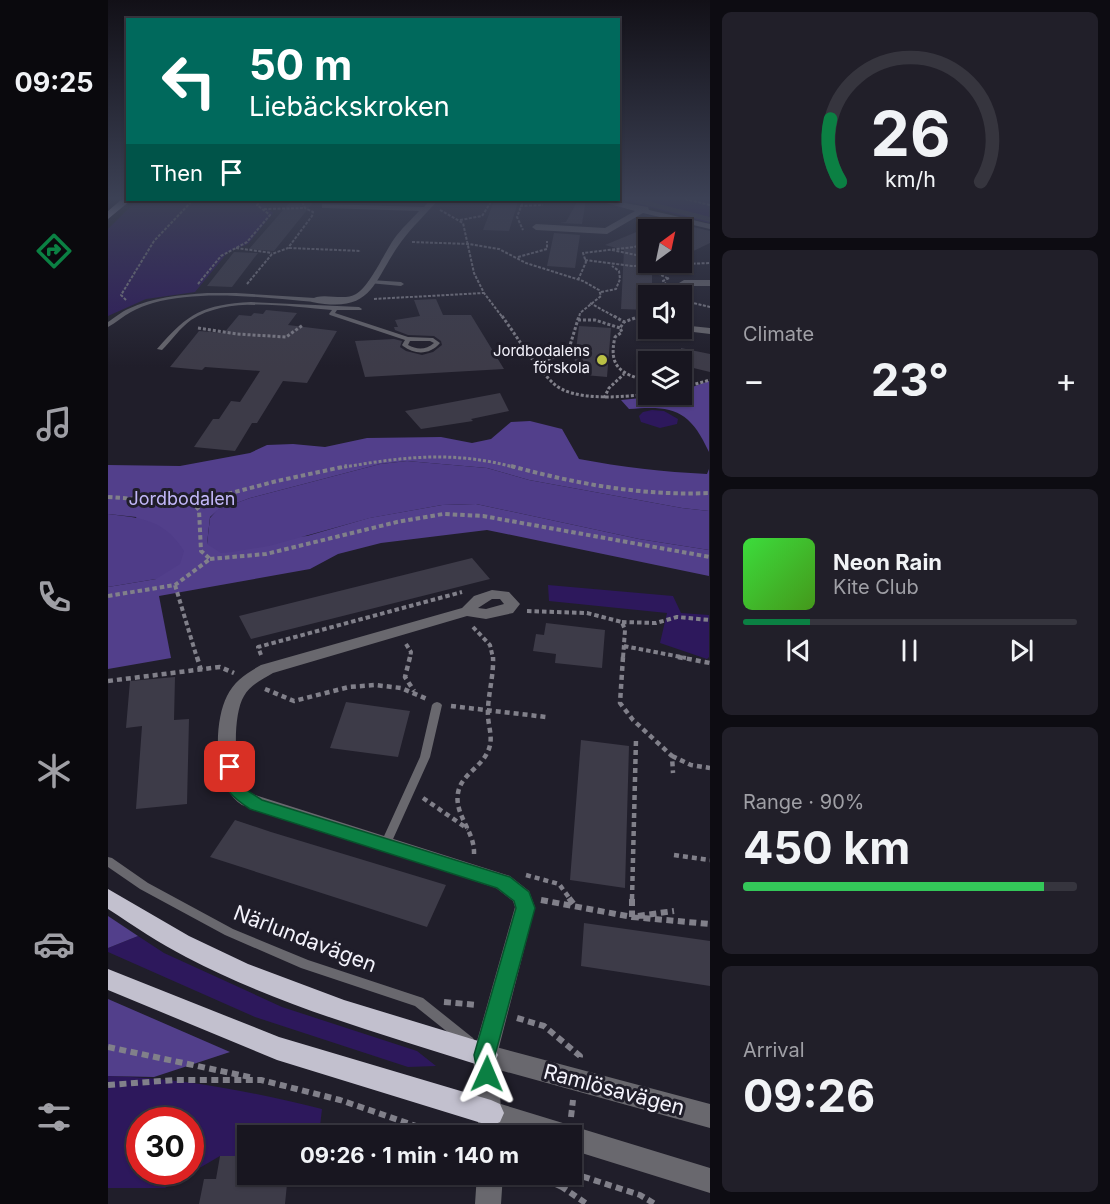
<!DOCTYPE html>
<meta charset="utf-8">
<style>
body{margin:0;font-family:Inter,sans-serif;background:#211f29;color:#f1f3f6;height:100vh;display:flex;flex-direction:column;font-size:22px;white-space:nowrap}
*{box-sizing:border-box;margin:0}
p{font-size:20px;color:#9f9fa5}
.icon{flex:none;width:33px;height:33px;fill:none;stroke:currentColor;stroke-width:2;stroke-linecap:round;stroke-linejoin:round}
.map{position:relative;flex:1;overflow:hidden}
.panel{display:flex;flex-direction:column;gap:12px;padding:12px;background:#0d0c12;width:400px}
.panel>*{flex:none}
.hud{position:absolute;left:18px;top:18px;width:494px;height:183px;border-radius:0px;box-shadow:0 2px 4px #0004,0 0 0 2px #36353e;background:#00695c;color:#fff;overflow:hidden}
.needle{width:39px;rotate:33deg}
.controls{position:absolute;left:530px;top:219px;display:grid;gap:12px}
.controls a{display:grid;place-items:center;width:54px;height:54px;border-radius:0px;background:#181620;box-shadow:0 2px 4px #0004,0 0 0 2px #36353e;font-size:30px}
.speed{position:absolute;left:18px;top:1107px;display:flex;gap:12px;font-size:30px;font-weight:700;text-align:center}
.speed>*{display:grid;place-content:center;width:78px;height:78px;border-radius:50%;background:#181620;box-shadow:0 2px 4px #0004,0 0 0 2px #36353e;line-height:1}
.speed .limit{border:9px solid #d22;background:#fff;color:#111}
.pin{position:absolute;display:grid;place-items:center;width:51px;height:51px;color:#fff;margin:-26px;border-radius:12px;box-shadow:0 3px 9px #0006}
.me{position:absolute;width:66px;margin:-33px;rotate:1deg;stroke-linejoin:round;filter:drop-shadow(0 0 4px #0008)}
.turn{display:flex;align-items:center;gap:21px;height:126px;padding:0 24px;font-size:27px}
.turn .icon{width:78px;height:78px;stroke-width:2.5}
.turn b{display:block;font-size:42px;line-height:51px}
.then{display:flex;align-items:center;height:57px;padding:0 24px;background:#0003;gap:12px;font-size:22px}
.big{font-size:45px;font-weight:700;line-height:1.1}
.panel .card{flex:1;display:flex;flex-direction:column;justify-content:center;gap:9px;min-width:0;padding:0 21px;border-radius:9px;background:#211f29}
.panel .dial{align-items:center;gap:0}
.dial svg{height:156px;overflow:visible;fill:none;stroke:#36353e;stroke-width:7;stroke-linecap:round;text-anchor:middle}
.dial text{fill:#f1f3f6;stroke:none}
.song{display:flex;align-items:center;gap:18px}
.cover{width:72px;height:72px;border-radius:9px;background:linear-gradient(135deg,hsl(120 70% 55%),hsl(100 70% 35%))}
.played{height:6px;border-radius:3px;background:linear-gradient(90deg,#0b8043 20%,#36353e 20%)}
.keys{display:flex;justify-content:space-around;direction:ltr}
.heat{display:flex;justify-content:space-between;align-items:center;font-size:33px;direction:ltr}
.charge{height:9px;border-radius:4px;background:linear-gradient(90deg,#34c759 90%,#36353e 0)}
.trip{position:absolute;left:129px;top:1125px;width:345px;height:60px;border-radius:0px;background:#181620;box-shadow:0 2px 4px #0004,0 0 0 2px #36353e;font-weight:700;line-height:60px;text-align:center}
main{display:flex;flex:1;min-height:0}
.tab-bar{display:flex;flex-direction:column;width:108px;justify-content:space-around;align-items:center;background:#0a090d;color:#9f9fa5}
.tab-bar .icon{width:42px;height:42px}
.tab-bar .selected{color:#0b8043}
.tab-bar b{font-size:27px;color:#f1f3f6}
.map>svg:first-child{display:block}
.green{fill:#2d185c;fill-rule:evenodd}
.forest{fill:#523f8b}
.water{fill:#4f3c88}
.building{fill:#3d3b48}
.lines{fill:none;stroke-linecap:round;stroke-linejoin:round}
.path-far4{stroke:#81808a;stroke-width:2;stroke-dasharray:3 1.5;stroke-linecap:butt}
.path-far3{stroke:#81808a;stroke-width:3;stroke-dasharray:3 2;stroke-linecap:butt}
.path-far2{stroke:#81808a;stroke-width:4;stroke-dasharray:4.5 3;stroke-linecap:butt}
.path-far1{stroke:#81808a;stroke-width:4.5;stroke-dasharray:5 4;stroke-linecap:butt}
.path{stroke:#81808a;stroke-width:6;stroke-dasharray:7 4.5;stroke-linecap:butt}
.service{fill:#69686e;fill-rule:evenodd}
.minor{fill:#69686e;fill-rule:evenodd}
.tertiary{fill:#69686e;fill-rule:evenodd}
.trunk{fill:#c2c0ce;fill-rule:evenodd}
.route{fill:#0b8043;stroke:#07532c;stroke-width:1.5}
.poi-dot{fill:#bac045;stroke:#201e2a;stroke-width:2}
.labels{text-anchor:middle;stroke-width:6;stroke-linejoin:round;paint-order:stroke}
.far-poi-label{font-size:15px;fill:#f4f3fc;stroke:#201e2a;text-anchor:end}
.park-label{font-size:18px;fill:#c3b8f9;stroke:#201e2a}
.near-street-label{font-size:21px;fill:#f4f3fc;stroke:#201e2a}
</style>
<main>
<nav class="tab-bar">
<b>09:25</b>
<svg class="icon selected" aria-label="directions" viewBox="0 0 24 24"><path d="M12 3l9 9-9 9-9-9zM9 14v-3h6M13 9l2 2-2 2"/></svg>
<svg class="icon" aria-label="music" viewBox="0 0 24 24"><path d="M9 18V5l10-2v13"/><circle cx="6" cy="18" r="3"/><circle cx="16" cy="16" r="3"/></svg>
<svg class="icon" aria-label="phone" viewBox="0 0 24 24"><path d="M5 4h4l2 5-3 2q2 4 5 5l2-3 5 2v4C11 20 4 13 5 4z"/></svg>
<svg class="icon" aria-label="climate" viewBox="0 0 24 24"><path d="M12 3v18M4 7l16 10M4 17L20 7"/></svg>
<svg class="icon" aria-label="car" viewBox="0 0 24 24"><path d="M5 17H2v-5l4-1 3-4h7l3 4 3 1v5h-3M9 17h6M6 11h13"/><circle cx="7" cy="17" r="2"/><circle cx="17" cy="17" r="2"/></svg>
<svg class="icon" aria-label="filters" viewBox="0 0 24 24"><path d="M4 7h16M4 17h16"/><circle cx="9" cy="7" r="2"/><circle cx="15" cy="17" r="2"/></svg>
</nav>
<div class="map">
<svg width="602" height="1204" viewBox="0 0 602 1204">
<rect width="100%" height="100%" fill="#201e2a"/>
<path class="green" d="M510,199H601V223Z
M29,200H157L154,204L165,213L140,244L120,252L87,292L38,299L0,316V229Z
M544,410L556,411L570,419L569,424L552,428L533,422L531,416L535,412Z
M440,585L565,596L573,613L601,615V657L599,659L552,643L559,613L441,601Z
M30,936L56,953L174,1007L309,1051L328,1066L300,1067L147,1017L0,952V948Z
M0,1076C75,1078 141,1091 214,1109L211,1135L140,1136L139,1156H112L57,1188H0ZM32,1120H82V1172H32Z"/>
<path class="forest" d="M601,381V452C582,410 565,405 521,409L513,400L573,394V391Z
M422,421L454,429L471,459C513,467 556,472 599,474L601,469V511L574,508L421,480L379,468L299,461L272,464L142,498L110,510L102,517L99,544L199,536L261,518L334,505L368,504L531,539L601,550V576L379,530L273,543L230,554L202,569L51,596L63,658L0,669V587L48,579L28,517L0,514V465L72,466L142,453L159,445L185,444L217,447L259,438L333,437L364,443L383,439L403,422Z
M0,916L30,936L0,948Z
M0,999L122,1052L46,1077L0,1076Z"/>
<path class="water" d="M299,461L379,468L421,480L574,508L601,511V550L531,539L368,504L334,505L262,518L161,546L124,552L113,553L99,544L102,518L109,510L142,498L272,464Z
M0,514C34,518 57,520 76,551L72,564L48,579L0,587Z"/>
<path class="building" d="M532,199L602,217V222L525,202Z
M184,200H207L166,251L141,249Z
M470,200H478L474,224L451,223L458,222Z
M386,201L410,202L401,231L375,230Z
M535,215L602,231V243L573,257V230H540V262H560L544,270V295L540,294V310L513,309L516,250L497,245L555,221Z
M446,233L472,235L467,268L439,266Z
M126,252L150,253L124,287L99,286Z
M328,299L335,315H363L396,369L257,377L247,341L286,339L294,341L292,347L298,351L314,355L325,352L334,345L333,341L326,336L300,335L287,330L286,327H290L287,320L312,316L306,300Z
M158,310L189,313L180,325L229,331L199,383L175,381L149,423H144L127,451L86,447L105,419H111L123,401L132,402L152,371L97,367L94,370L62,367L91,331L116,333L131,315L143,316L146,313L155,314Z
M471,326L503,328L499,377L465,374Z
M573,348L602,354V372L573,365Z
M392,393L401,411L363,419L365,421L313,429L297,411Z
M364,558L382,579L143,639L131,616Z
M438,623L497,630L494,668L447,663L448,654L425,651L428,634L436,635Z
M67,677L66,720L81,719L79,804L28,809L34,726L18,728L22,681Z
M238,702L302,711L290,757L222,748Z
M473,740L521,746L517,888L462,880Z
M127,820L163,832L338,885L319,927L102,857Z
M476,923L602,941V986L473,966Z
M112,1156H140V1174H180L177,1204H91L96,1179H108Z"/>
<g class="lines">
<path class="path-far4" d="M577,199L602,205
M411,200L414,204L409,217L415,230
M412,206L435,205
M156,209L197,208
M332,210L355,223L366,273L376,293L395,318
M352,220L374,216L383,202L392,200
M304,242L361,244L391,249L418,263L475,281L491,290L493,296L472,313L471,318
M528,247L538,251V254L533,256L540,261
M128,248L164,253
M181,248L253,251
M504,250L533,256
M410,257L439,249V241
M477,260L524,266L602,263
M541,262L551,274L561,279
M561,278L555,281L562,288
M470,280L478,262L475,253L526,247L540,242
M90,284L113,256L139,242L162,215L149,205L154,200
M139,284L164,254L180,248L204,216L205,212L197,208L194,202L196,200
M493,292L508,289L512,279L511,271L504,266
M550,296L563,289
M266,299L376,293
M18,300L13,295L46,241L85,200
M573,300L602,307
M482,303L509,318"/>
<path class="path-far3" d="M394,316C410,338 425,364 445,383C464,402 516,397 540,394
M506,316L516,322
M527,318L516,322L512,328L514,332L507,337C500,367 513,374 540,381
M470,320H487L512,328
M90,328L129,334L178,337L195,325
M420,351L450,354
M430,363L460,352L471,316
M573,380L577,378
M573,388L602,380
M496,398L501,388L516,374
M231,468C294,457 345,450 409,468"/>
<path class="path-far2" d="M403,466C469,484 534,496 602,493
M0,497L85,503
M102,559L158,554L289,522L335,514L375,516L602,557
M67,585L89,658
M0,596L67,585L102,559L93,551L91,510L85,503L169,481L239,466
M419,611L479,613L514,622L517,630L515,658
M514,622L548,623L569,617L602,620
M365,627L382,645L385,658
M298,644L303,652L302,658
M516,646L578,658
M153,655L150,647L354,592"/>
<path class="path-far1" d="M89,657L93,670
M302,657L297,677L306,691
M515,657L512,703L525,720L564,756L565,773
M570,657L602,663
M0,681L112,667L126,673
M157,689L186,701L241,687L267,685L293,688L319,699
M343,706L438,717
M564,756L583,765L602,768
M315,798L360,829
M366,854C367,831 346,815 350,793C353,775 372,768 379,753C386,741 381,729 380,717C379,697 386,677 385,657
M566,855L602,860
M418,875L451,884L462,899
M524,899L528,739"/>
<path class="path" d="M461,898L467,906
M433,900L524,917V898
M530,916L566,911
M524,917L602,924
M336,1002L370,1005
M409,1018L436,1026L472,1056L471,1060
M0,1047L146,1078
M0,1085L67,1080H153L232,1100L337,1136
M463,1117L465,1100
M464,1173L532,1195L547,1204
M427,1174L454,1187
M456,1174L454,1187L479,1204"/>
<path class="service" d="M263,280L293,282L296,284L293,286L261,283L260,282Z
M99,293H128L207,298L210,300L207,302C157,298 94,289 45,303C38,305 30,308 23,312C15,316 8,323 0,327V322C6,318 13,312 20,309C45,297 72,295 99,293Z
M143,302L251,307L254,309L253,310H229L227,313L300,337L325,338L332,343C322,355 307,355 295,346L294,345L297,340L222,315L221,314L224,310C182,307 121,295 83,320C72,328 64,340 54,350L49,349C81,312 95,305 143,302ZM302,341H322L326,343C318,350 309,350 300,345Z
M329,702L332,703L334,705L322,757L281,848L277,849L273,848L272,845L312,757L324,705L326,703Z
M0,857L4,858L40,883L125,929L200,960L315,998L365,1038L367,1042L365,1046L361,1048L357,1046L307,1006L193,968L117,935L32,889L0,867Z"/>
<path class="minor" d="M322,200H330C318,214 304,227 293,242C264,282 266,314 204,302L202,300C214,291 235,302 248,294C262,286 276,253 286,239C293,229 303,220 311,211L217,208H214V204L316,207Z
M487,200H499L540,207L541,210L602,224V229L535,213L499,234L428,230L424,227L428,224L497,228L527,211Z
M602,280V286H576L571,283L576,280Z
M540,325V328H545L544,330L534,332L529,329Z
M573,325L602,328V334L569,330L568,328H573Z
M384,590L401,592L412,604L405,613L378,619L359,616L165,673C155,679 142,685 136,696C125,714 126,763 134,783C136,789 141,792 147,795L402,876L421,891L427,907L389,1055L395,1136H371L365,1055L407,907L405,901L388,888L134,805C105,788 105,723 119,696C126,681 139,673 153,665L354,608L366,596ZM384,599H392L396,604L378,609L370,608Z
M369,1174H395L393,1204H367Z"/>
<path class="tertiary" d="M377,1044L602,1104V1128L377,1066L369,1063L365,1055L369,1047Z
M383,1101L602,1168V1193L464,1150V1136H417L374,1121L371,1113L374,1105Z"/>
<path class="trunk" d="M14,199L23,200L0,219V211Z
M0,889L81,936L140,964L236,1000L377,1043L386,1047L390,1055L386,1063L377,1067C276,1035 172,1006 78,957C51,943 26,926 0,909Z
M0,969L171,1037L383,1100L392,1104L396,1113L392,1122L383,1126L169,1060L0,990Z"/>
</g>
<linearGradient id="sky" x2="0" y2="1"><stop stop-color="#121017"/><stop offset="0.54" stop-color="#3c4155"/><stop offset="1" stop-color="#3c4155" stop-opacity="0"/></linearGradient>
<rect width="602" height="367" fill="url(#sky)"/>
<path class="route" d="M122,761L127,763L135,788L154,800L402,877L421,892L427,908L387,1055L390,1074L386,1081L379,1084L371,1081L366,1055L408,908L406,901L389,888L142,809C128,800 105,782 116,763Z"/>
<circle class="poi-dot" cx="494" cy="360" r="6"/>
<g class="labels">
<g class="far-poi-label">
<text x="482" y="356">Jordbodalens<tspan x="482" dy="17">förskola</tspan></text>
</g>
<g class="park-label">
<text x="74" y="505">Jordbodalen</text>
</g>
<g class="near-street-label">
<text transform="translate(197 939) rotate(21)" y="7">Närlundavägen</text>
<text transform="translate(506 1090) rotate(15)" y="7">Ramlösavägen</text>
</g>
</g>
</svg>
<div class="controls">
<a><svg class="needle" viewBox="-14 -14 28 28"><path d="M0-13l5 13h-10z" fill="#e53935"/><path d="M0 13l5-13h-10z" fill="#9f9fa5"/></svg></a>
<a><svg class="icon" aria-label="sound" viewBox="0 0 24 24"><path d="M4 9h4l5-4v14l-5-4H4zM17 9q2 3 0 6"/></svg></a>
<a><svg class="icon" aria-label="layers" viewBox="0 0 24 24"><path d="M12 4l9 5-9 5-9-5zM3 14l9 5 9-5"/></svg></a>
</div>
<div class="speed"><div class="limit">30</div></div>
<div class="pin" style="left:122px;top:767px;background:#d93025"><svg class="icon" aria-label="arrive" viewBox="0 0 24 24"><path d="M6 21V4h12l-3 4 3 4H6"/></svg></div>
<svg class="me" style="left:379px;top:1074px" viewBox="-20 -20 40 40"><path d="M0-17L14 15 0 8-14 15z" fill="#0b8043" stroke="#fff" stroke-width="4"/></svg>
<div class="trip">09:26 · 1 min · 140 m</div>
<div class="hud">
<div class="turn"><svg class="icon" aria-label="left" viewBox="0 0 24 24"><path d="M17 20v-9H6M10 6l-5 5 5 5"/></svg><div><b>50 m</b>Liebäckskroken</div></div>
<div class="then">Then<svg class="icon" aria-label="arrive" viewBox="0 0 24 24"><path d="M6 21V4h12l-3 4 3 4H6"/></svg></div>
</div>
</div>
<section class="panel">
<div class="card dial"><svg viewBox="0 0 100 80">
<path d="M14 69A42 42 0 1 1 86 69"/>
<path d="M14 69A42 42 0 0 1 9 37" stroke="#0b8043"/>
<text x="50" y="56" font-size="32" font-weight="700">26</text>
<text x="50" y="72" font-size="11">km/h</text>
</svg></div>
<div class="card"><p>Climate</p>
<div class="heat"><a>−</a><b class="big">23°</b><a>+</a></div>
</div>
<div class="card">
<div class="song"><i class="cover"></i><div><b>Neon Rain</b><p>Kite Club</p></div></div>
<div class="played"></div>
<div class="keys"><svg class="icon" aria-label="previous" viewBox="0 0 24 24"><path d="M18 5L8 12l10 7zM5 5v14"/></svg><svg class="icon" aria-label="pause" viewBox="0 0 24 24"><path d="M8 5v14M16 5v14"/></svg><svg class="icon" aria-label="next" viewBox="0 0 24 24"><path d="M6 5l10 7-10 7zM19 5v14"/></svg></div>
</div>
<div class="card"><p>Range · 90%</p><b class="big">450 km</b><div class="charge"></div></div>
<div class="card"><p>Arrival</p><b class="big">09:26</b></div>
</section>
</main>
